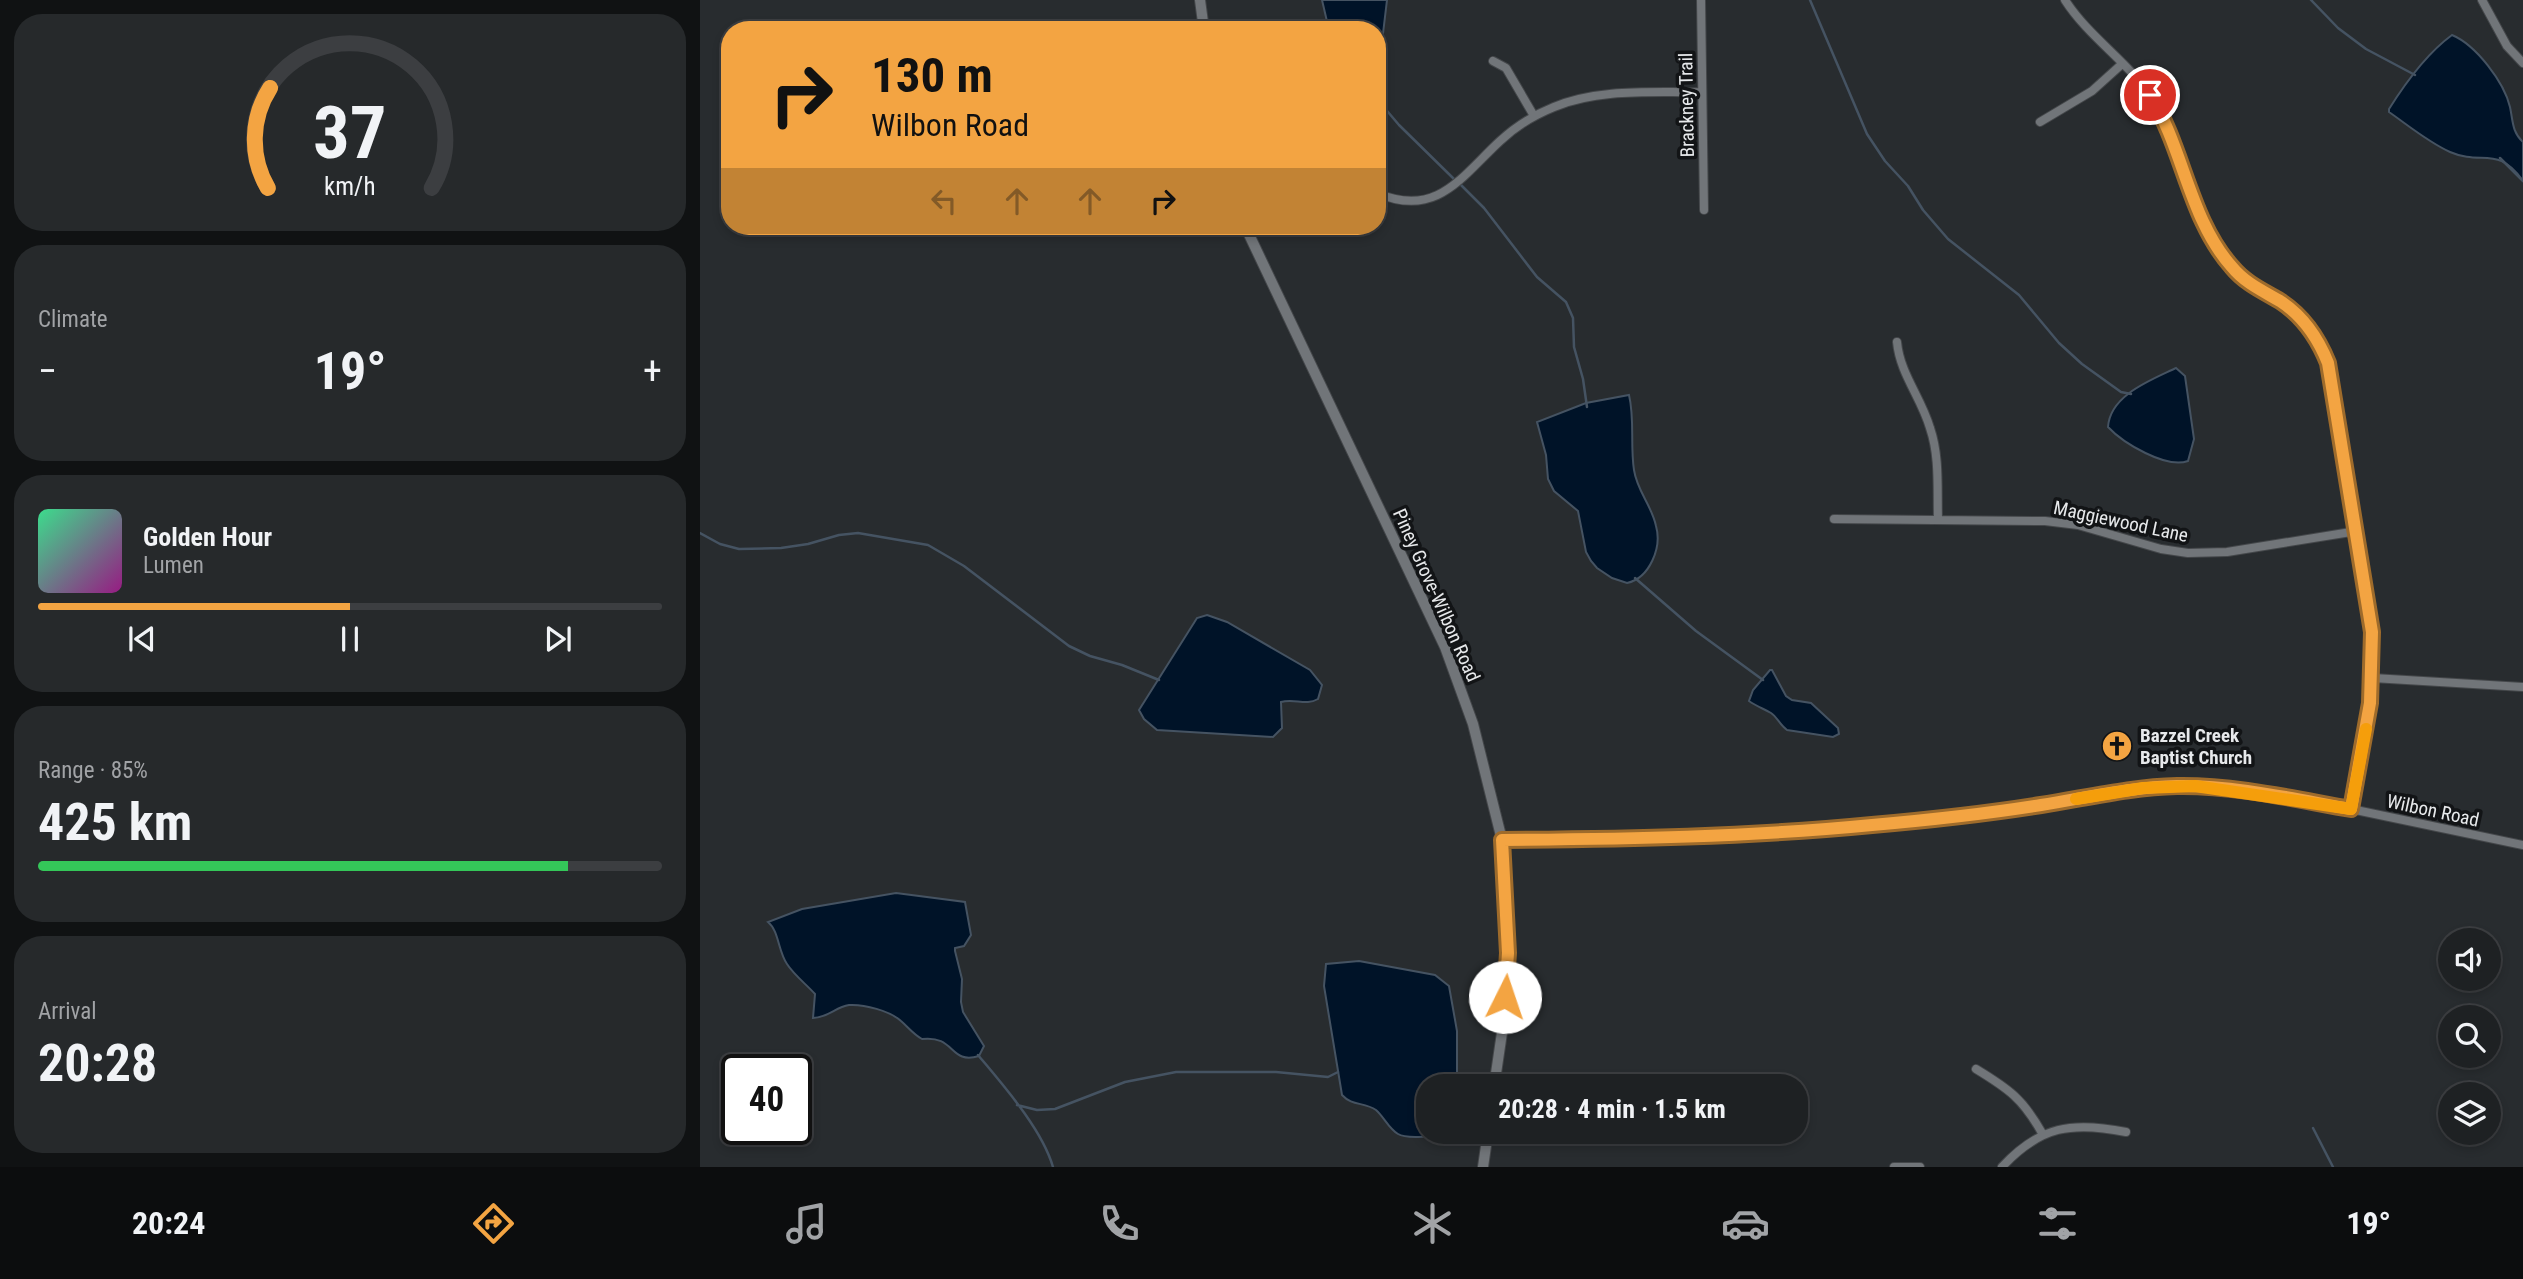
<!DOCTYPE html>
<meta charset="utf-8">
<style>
body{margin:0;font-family:"Roboto Condensed",sans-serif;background:#26292b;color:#f1f3f6;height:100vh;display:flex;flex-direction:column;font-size:26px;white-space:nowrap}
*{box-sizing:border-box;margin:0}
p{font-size:23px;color:#a1a3a6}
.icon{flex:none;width:38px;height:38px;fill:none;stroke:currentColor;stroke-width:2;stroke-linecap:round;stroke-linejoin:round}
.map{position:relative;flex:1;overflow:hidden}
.panel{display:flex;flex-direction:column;gap:14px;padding:14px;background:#101213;width:700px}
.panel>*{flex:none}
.top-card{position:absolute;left:21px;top:21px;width:665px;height:214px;border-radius:28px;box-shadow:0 4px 10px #0003,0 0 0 2px #3c3e41;background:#f3a442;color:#111;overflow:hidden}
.tools{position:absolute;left:1738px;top:928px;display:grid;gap:14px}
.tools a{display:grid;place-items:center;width:63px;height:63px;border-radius:50%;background:#1e2123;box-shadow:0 4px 10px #0003,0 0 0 2px #3c3e41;font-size:35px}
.speed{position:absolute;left:21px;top:1054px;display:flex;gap:14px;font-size:35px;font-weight:700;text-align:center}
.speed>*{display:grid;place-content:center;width:91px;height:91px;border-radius:50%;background:#1e2123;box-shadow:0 4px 10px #0003,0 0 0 2px #3c3e41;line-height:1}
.speed .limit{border:4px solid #111;border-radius:10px;background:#fff;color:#111}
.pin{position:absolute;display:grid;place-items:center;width:60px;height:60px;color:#fff;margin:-30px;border:4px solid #fff;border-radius:50%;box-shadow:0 2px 7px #0007}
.me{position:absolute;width:77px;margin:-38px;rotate:4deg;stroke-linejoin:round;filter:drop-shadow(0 0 5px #0008)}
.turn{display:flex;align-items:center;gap:24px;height:147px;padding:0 35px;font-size:32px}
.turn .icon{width:91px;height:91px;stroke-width:2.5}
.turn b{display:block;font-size:49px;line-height:60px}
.lanes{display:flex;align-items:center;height:66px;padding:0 35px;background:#0003;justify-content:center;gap:35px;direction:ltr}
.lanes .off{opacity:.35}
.big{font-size:52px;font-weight:700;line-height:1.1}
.panel .card{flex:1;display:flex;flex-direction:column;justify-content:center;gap:10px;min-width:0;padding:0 24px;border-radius:28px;background:#26292b}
.panel .dial{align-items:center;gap:0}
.dial svg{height:182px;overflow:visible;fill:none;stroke:#3c3e41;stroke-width:7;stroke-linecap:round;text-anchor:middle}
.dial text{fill:#f1f3f6;stroke:none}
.song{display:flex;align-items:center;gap:21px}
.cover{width:84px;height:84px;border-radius:10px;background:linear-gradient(135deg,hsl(150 70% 55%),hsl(310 70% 35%))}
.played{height:7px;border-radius:4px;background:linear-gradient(90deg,#f3a442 50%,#3c3e41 50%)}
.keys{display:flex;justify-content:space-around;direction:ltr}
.heat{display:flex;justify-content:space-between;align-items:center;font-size:38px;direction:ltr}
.charge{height:10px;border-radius:5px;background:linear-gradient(90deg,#34c759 85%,#3c3e41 0)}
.trip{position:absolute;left:716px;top:1074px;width:392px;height:70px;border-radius:28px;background:#1e2123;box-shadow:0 4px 10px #0003,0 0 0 2px #3c3e41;font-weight:700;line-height:70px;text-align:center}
.tabs{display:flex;height:112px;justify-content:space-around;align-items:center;background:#0c0d0e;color:#a1a3a6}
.tabs .icon{width:49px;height:49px}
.tabs .on{color:#f3a442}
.tabs b{font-size:32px;color:#f1f3f6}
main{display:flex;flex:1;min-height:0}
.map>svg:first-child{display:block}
.water{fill:#001328;stroke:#455362;stroke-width:2}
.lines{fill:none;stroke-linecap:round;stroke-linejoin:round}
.stream{stroke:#455362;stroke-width:2.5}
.minor-casing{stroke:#44474a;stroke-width:10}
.tertiary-casing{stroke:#44474a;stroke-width:12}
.minor{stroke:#717579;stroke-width:8}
.tertiary{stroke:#717579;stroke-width:10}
.route-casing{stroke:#9e6b2b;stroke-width:18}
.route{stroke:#f3a442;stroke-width:12}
.slow{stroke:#f59e0b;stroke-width:12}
.labels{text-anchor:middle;stroke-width:7;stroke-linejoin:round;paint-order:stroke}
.street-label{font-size:19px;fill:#e7e9eb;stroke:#121416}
.poi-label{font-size:19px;font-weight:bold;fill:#e7e9eb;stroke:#121416;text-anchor:start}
</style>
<main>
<section class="panel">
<div class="card dial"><svg viewBox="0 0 100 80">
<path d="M14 69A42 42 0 1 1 86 69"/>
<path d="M14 69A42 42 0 0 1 15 25" stroke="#f3a442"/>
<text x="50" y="56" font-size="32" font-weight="700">37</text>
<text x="50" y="72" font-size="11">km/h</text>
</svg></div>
<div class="card"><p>Climate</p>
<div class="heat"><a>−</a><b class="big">19°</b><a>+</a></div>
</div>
<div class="card">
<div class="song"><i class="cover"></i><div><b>Golden Hour</b><p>Lumen</p></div></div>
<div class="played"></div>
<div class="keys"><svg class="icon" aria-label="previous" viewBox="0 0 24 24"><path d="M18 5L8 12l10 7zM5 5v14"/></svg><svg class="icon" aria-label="pause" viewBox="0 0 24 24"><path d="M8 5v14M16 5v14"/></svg><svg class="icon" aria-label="next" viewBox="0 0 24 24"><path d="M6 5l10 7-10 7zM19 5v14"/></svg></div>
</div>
<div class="card"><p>Range · 85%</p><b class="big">425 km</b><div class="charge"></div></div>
<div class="card"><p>Arrival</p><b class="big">20:28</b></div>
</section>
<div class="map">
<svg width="1823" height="1167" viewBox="0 0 1823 1167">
<rect width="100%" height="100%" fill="#282c2f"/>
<path class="water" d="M622,0H687L682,42L678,48L677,30H629Z
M1752,35C1776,45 1804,82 1810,107C1813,121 1812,132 1823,142V181C1798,145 1782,166 1750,152C1728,142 1709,126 1689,112V109C1706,82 1726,54 1752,35Z
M1476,368L1485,376L1494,439L1488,461C1466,469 1423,443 1408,427C1410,395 1451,380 1476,368Z
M929,395C935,420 930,445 934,470C937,491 952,506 956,526C962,547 950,578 927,583L912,578L897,568L891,561L886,552L878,511L854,491L848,479L846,455L837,422L886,403Z
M507,615L527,622L610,670L622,685L618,699C606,706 594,698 581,702L582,728L573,737L457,730L444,719L439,710L497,618Z
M1070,670H1072L1086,696L1092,700L1111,703L1138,728L1139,734L1133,737L1087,730C1080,725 1077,717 1071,713C1064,709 1056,706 1049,701L1053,690Z
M196,893L265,902L271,935L264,946L255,948V951L262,979L261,1002L263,1012L284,1046L279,1056C249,1065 256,1035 222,1039C213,1034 208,1027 201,1021C190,1011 164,1004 149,1005C135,1007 130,1017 113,1018L115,994C106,984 94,975 87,964C78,951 79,931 68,922L102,909Z
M659,961L735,975L749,986L757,1031V1087H728V1132H746C739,1137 706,1139 698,1134C689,1129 684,1117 676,1110C664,1102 652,1106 642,1095L624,986L626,964Z"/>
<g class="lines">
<path class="stream" d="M1110,0L1167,134L1185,161L1208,186L1223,210L1248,239L1319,295L1359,343L1382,364L1421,392L1431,394
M1611,0L1638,28L1666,49L1715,75
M677,99L699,125L755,180
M1800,158L1823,181
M760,184L784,208L837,277L866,302L873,318L874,347L883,379L887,407
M0,533L20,544L39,549L81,548L108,544L139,535L158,533L228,545L264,566L369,646L390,656L422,665L459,680
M935,578L996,631L1063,680
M278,1055C303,1085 342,1129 353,1167
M317,1105L337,1110L355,1109L425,1082L476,1072H576L628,1077L638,1072
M1613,1128L1633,1167"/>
<g class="minor-casing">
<path id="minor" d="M1001,0L1004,210
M1365,0C1390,39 1432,64 1456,104C1484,153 1490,214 1525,259C1542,282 1567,291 1588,307C1607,322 1620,342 1628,363L1672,632L1670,703L1651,809
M1782,0L1807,46L1823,63
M793,61L806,68L834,116
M1340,122L1392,91L1422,64
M677,193C737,219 762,176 800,141C815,127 834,115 854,107C900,88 953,93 1002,92
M1197,342C1200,374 1221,397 1230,428C1240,457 1237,489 1238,520
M1134,519L1345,521L1378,525L1461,549L1488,553L1527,552L1657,531
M1673,678L1823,687
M802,840L1016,837L1087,833L1315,809L1443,788L1495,786L1651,809L1823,845
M1276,1069C1309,1089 1323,1099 1342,1133
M1194,1167H1220
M1302,1167C1340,1126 1372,1121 1426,1132"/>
</g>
<g class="tertiary-casing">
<path id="tertiary" d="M500,0L504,30
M545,226L745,647L773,724L802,840L806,894L808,953L804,1019L794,1087
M783,1167L788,1132"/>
</g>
<use href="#minor" class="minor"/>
<use href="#tertiary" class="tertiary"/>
</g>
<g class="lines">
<g class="route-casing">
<path id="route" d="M805,997L808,953L802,840C926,839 1049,837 1172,825C1229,820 1285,814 1341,805C1386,798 1431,787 1477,786C1535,785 1594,799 1651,809L1670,703L1672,632L1628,363C1618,338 1603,316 1580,301C1563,291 1545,283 1532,267C1489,219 1484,149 1450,95"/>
</g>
<use href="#route" class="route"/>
<path class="slow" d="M1376,799L1443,788L1495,786L1651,809L1666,729"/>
</g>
<defs>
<g id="church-disc" transform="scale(1.575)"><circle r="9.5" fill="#f3a442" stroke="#121416"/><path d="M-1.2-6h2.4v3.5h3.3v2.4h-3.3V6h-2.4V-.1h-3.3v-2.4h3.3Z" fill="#111"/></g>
</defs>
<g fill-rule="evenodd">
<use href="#church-disc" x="1417" y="746"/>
</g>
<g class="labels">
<g class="street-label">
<text transform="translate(986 105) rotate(-91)" y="7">Brackney Trail</text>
<text transform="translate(1421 521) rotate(12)" y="7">Maggiewood Lane</text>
<text transform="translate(737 595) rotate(66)" y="7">Piney Grove-Wilbon Road</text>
<text transform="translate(1733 810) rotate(12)" y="7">Wilbon Road</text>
</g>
<g class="poi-label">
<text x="1440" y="742">Bazzel Creek<tspan x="1440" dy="22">Baptist Church</tspan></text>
</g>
</g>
</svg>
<div class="tools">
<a><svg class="icon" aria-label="sound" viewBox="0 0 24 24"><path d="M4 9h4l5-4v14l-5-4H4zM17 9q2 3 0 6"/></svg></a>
<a><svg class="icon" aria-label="search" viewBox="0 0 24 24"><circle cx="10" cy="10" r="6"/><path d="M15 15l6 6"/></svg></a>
<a><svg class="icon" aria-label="layers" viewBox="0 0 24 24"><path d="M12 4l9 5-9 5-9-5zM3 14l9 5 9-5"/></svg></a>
</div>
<div class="speed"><div class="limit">40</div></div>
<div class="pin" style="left:1450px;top:95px;background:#d93025"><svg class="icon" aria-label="arrive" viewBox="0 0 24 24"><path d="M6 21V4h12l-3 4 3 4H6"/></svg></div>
<svg class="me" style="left:805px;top:997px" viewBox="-20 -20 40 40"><circle r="19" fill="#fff"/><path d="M0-13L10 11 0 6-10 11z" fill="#f3a442"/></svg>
<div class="trip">20:28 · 4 min · 1.5 km</div>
<div class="top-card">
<div class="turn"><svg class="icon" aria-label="right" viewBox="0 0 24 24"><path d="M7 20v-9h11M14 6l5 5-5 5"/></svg><div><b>130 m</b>Wilbon Road</div></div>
<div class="lanes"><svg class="icon off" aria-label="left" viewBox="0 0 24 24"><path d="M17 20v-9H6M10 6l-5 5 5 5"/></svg><svg class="icon off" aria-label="ahead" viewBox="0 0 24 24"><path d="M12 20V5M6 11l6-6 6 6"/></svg><svg class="icon off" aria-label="ahead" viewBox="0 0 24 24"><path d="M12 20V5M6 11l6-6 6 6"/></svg><svg class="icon" aria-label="right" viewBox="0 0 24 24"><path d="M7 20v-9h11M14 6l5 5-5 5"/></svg></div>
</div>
</div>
</main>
<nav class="tabs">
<b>20:24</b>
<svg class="icon on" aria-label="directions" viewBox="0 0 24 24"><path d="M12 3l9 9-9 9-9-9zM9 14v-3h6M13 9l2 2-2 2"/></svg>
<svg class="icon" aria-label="music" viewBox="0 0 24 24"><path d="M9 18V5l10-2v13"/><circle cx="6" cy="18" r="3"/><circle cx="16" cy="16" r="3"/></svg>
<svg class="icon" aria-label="phone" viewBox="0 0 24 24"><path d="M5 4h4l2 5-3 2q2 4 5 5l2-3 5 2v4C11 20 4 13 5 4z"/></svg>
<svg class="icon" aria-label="climate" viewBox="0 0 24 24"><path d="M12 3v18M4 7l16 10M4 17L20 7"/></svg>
<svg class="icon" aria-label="car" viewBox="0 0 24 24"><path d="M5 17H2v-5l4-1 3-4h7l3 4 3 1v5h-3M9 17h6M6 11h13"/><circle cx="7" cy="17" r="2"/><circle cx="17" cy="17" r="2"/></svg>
<svg class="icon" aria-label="filters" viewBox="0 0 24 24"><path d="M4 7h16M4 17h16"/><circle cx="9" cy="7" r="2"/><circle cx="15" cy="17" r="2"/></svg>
<b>19°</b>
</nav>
